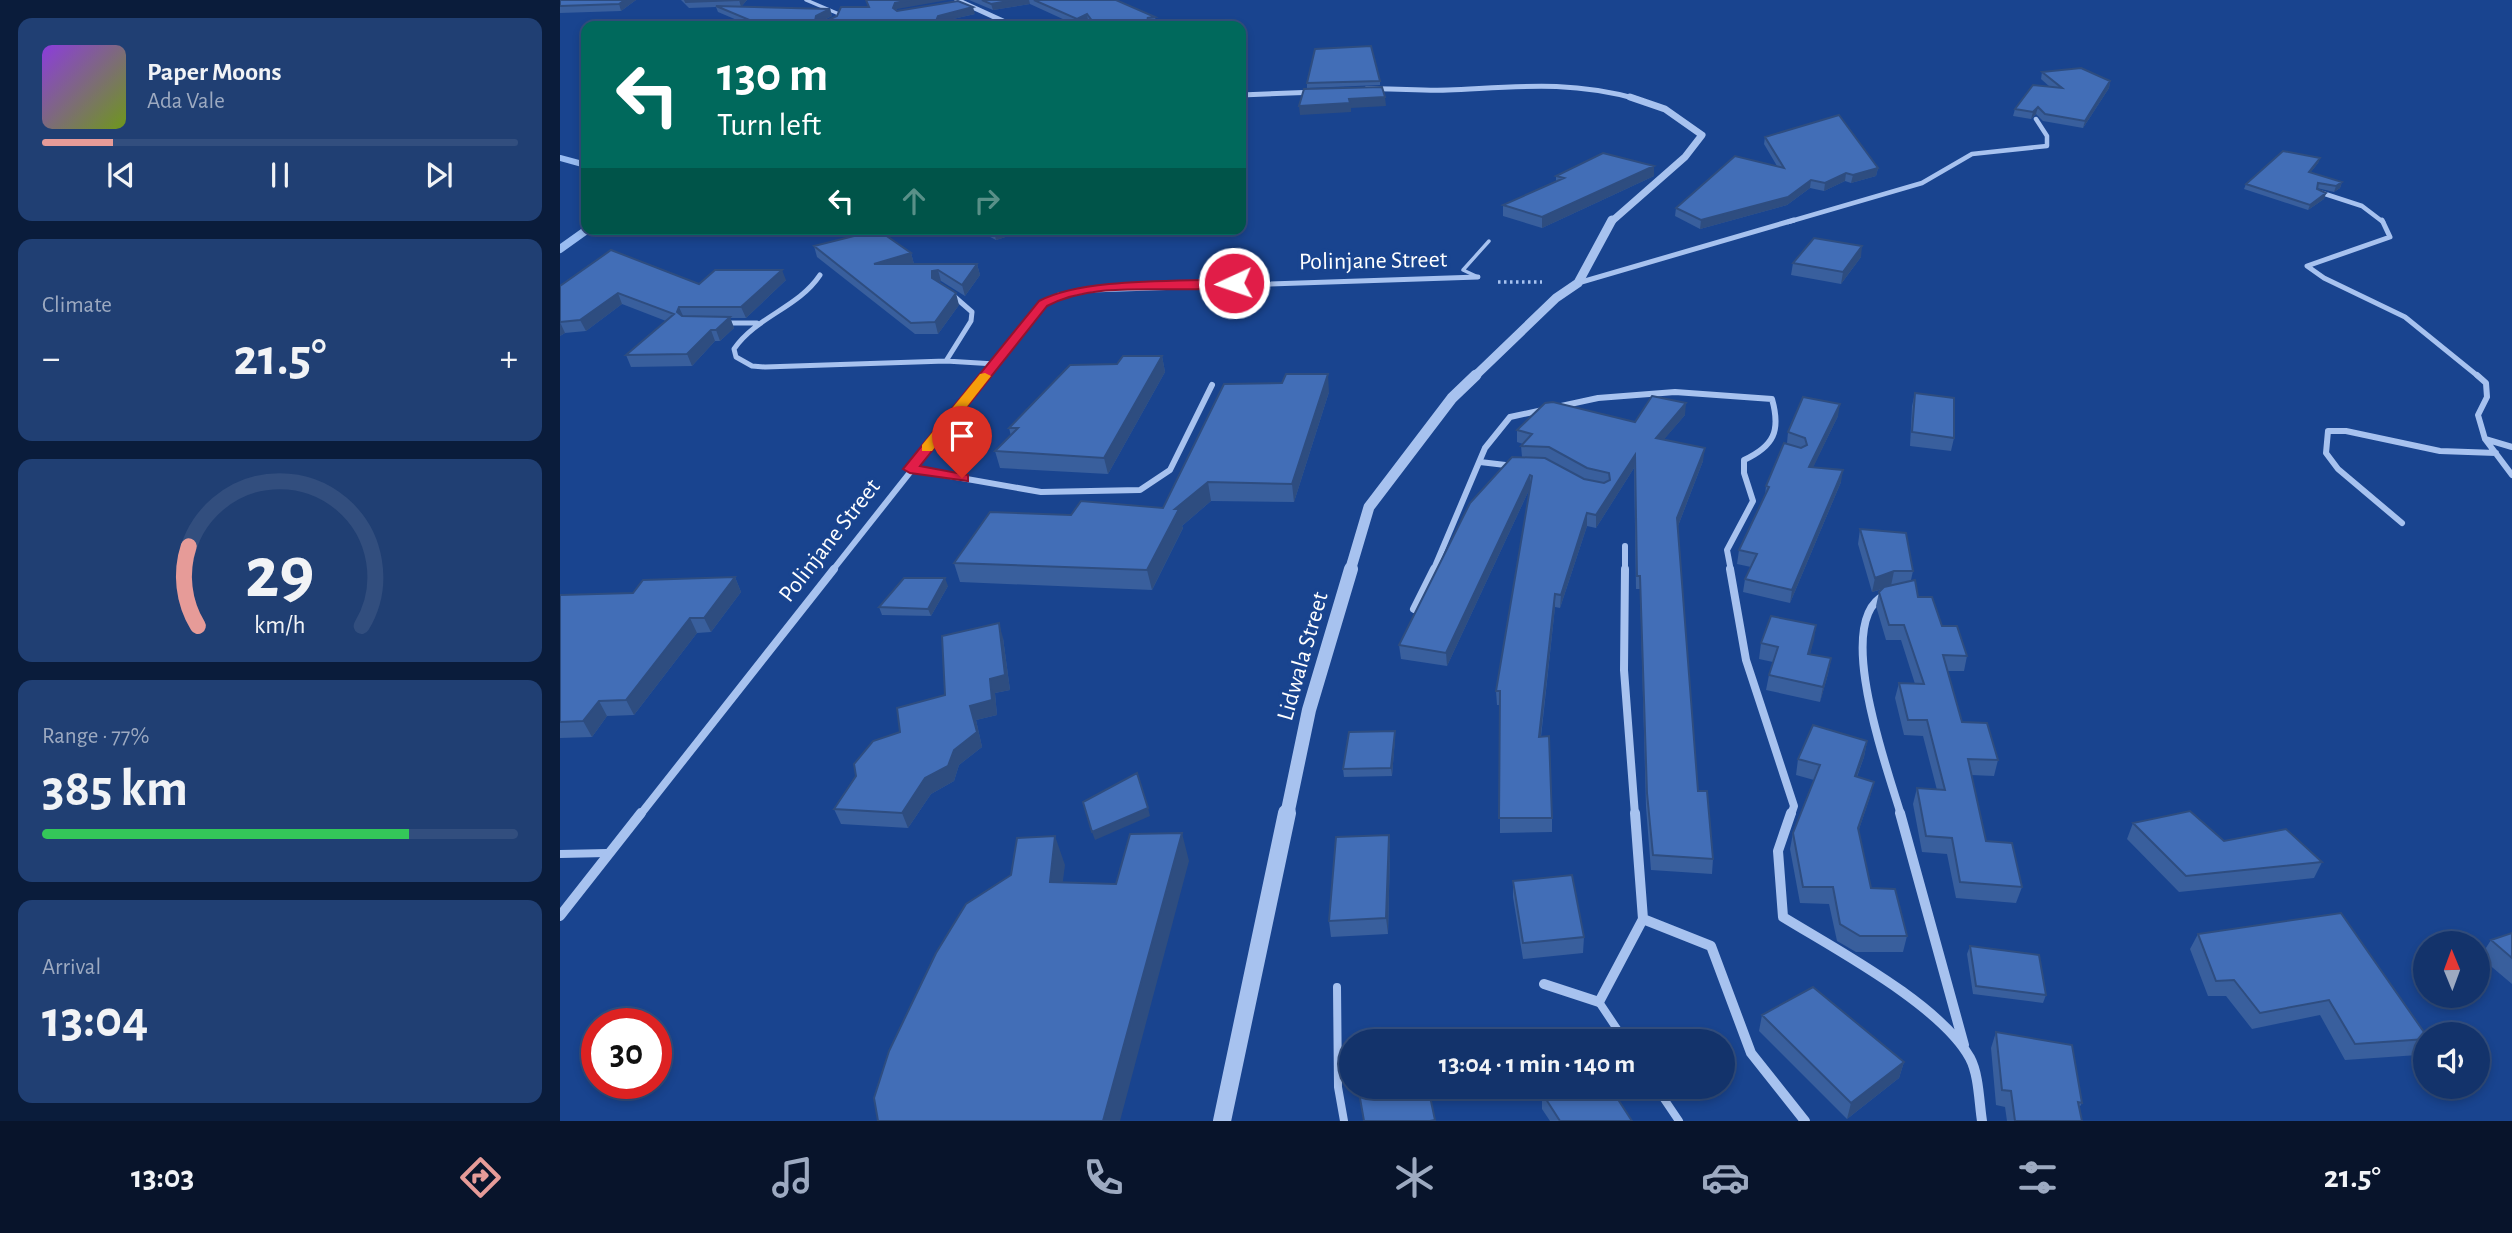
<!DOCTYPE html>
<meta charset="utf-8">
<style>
body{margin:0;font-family:"Alegreya Sans",sans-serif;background:#203f73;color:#f1f3f6;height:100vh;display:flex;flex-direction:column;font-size:26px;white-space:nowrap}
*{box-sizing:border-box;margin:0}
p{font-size:23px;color:#9daac1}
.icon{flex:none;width:38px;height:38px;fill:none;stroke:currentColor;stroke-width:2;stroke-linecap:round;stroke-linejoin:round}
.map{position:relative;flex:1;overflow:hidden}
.panel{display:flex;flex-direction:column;gap:18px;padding:18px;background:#0a1c3b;width:560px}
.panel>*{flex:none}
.top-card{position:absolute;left:21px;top:21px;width:665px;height:214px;border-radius:14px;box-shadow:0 4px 10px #0003,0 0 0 2px #324e7e;background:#00695c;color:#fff;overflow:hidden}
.needle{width:46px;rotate:359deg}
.fabs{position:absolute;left:1853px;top:931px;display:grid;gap:14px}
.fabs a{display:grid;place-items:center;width:77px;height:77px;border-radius:50%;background:#13336b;box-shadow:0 4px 10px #0003,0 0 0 2px #324e7e;font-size:35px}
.speed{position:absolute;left:21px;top:1008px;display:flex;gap:14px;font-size:35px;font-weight:700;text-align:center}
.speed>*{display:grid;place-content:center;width:91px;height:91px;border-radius:50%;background:#13336b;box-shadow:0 4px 10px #0003,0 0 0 2px #324e7e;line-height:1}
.speed .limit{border:10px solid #d22;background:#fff;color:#111}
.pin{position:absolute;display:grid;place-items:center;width:60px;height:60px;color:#fff;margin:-72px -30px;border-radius:50% 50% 50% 0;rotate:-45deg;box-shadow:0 0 7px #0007}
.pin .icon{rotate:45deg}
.me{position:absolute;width:77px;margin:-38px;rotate:267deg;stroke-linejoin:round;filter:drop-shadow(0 0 5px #0008)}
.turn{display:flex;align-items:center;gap:24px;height:147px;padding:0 21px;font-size:32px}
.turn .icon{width:91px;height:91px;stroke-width:2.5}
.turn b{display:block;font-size:49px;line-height:60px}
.lanes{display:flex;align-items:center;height:66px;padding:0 21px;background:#0003;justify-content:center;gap:35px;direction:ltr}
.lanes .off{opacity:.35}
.big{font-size:52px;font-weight:700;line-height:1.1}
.panel .widget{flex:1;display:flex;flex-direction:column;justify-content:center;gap:10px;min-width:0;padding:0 24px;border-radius:14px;background:#203f73}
.panel .dial{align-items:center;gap:0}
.dial svg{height:182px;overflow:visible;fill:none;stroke:#324e7e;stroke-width:7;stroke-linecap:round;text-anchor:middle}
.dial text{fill:#f1f3f6;stroke:none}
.song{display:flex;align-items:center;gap:21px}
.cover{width:84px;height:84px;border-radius:10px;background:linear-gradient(135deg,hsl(270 70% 55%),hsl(80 70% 35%))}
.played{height:7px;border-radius:4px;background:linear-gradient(90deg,#e69b98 15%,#324e7e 15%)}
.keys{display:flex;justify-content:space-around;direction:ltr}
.heat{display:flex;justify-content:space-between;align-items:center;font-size:38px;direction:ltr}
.charge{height:10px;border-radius:5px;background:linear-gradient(90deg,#34c759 77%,#324e7e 0)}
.trip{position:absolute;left:779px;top:1029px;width:396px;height:70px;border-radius:35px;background:#13336b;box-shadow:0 4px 10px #0003,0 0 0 2px #324e7e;font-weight:700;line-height:70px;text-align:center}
.tab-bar{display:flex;height:112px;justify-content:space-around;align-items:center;background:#08142b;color:#9daac1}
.tab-bar .icon{width:49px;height:49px}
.tab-bar .on{color:#e69b98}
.tab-bar b{font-size:32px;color:#f1f3f6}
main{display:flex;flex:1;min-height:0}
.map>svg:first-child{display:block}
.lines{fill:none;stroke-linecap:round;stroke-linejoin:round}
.stream-far1{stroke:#99bcf1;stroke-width:6}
.stream{stroke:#99bcf1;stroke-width:8}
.path{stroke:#a7c2ef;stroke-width:3.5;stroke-dasharray:2.5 3.5;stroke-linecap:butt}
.service-far1{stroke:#a7c2ef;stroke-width:3.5}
.service{stroke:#a7c2ef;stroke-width:8}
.minor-far5{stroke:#a7c2ef;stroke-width:3.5}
.minor-far4{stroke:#a7c2ef;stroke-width:4.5}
.minor-far3{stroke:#a7c2ef;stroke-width:5}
.minor-far2{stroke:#a7c2ef;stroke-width:6}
.minor-far1{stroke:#a7c2ef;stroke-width:8}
.minor{stroke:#a7c2ef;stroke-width:10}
.tertiary-far5{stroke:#a7c2ef;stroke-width:5}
.tertiary-far4{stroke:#a7c2ef;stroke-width:7}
.tertiary-far3{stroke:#a7c2ef;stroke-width:9}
.tertiary-far2{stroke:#a7c2ef;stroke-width:11}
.tertiary-far1{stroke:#a7c2ef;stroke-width:14}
.tertiary{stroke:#a7c2ef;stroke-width:18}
.wall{fill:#395f9d}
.shaded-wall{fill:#2e4d80}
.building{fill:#426eb7;stroke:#2e4d80;stroke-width:2}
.route{fill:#e11d48;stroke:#92132f;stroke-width:2}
.slow{fill:#f59e0b}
.labels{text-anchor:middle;stroke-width:7;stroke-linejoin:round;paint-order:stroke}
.street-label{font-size:24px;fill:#fff;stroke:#19448f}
</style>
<main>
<section class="panel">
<div class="widget">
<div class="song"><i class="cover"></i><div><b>Paper Moons</b><p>Ada Vale</p></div></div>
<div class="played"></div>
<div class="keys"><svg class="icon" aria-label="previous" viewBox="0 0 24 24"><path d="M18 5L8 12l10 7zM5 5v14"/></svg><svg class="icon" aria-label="pause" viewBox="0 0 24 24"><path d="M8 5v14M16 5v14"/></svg><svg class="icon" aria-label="next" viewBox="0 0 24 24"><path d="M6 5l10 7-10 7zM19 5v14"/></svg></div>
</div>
<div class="widget"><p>Climate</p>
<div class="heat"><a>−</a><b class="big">21.5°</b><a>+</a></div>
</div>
<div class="widget dial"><svg viewBox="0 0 100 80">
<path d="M14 69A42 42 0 1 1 86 69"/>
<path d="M14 69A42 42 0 0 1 10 34" stroke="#e69b98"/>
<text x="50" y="56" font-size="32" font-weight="700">29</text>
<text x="50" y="72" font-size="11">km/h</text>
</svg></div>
<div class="widget"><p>Range · 77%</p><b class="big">385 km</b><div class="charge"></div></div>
<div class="widget"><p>Arrival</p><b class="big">13:04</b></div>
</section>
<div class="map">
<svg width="1952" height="1121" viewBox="0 0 1952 1121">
<rect width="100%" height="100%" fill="#19448f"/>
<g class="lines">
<path class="stream-far1" d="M0,158L26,165"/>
<path class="stream" d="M0,249L28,229"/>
<path class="path" d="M938,282H982"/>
<path class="service-far1" d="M918,277L903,270L929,241"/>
<path class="service" d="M0,854L47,853
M777,987L778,1087L784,1121
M1039,1002L1065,1041
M1096,1087L1119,1121"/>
<path class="minor-far5" d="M246,0L279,14L276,19L261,26
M402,23L440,20"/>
<path class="minor-far4" d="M1759,192L1802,206L1823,222
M1228,222L1362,183L1412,154L1487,146V136L1476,119"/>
<path class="minor-far3" d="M1822,220L1830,237L1747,266L1764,278L1845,317L1919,377
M260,275C238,308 197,316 174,349L176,357L192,366L205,367L386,361
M1018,283L1234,220
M388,291L412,312L411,321L386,361L435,364
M164,323H197
M426,377L483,304L499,295L531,290L918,277"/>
<path class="minor-far2" d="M1917,375L1926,383L1927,397L1918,415L1925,439L1952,475
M1925,439L1952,447
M920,462L954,466
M350,469L481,492L580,490L610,470L652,385
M1842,523L1778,469L1766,453L1768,431H1786L1880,451L1936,453
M272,571L427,375
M873,571L925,448L950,417L1038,398L1115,392L1212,399C1221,431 1214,446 1184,460V473L1193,501L1167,550L1171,571
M1065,571V546"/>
<path class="minor-far1" d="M1065,569L1064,670L1075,815
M1170,569L1186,660L1234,806L1231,815
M1325,595C1272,620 1328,770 1341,815
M854,609L874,569
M80,815L274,569"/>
<path class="minor" d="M1231,813L1218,851L1223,917C1275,949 1381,1005 1410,1058C1419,1075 1419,1102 1422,1121
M1340,813L1404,1045
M0,916L81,813
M1083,919L1151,946L1191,1053L1245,1121
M984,984L1039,1002L1083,919L1075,813"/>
<path class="tertiary-far5" d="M397,0L454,26
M806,89C833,88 860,91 888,90C957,87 1008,80 1077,99
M681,95L757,92"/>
<path class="tertiary-far4" d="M1051,222L1125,157L1142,135L1105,109L1070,97"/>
<path class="tertiary-far3" d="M914,377L996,298L1018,283L1052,220"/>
<path class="tertiary-far2" d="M790,571L809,507L892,398L916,375"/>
<path class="tertiary-far1" d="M727,815L749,710L791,569"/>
<path class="tertiary" d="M662,1121L727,813"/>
</g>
<path class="wall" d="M0,0H76L61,11L0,13Z
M121,0H187L181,7L270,9L272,16L258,23L259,24L337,9V11L415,14L384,21L415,26H191L158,12L156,7L129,8Z
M409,0H556L595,17L596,22L607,26H532L528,20L518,26L470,4L433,10Z
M1482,72L1550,81L1549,88L1523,128L1483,121L1476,114L1471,119L1453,116L1455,109L1490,87L1481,79Z
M820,81V85L747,88V83Z
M1205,137L1318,168L1316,176L1291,183L1285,181L1264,191L1250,188L1227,205L1140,229L1115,216L1116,208L1217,166L1204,144Z
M1760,158L1758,163L1750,173L1782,182L1780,188L1774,192L1757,188V189L1766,193L1764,199L1748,210L1684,189L1686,184Z
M1094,166V176L982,228L943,216V205L996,181V176Z
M415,229H470L436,240Z
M254,246L351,253L354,264H417L420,275L405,296L381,281L378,282L399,305L378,334H355L257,257Z
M1301,257L1281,284L1231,275L1233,263Z
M226,280L186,318H170L174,328L160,341H155L132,366L71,367L66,355L106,321L62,304L26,331L5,333L0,336V286L139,284Z
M602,356L605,372L548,474L440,468L435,451L451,436L449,428L557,364Z
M769,392L734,502L651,501L622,526L623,528L592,590L400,582L394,563L511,515L603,508Z
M1355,393L1394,438L1391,451L1350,446L1352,406Z
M1125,415L1104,439L1143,461L1118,526L1138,791L1153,859L1152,874L1091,870L1086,807L1080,589H1076L1074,468L1036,528L1027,526L1000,608L995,607L981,737L992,818V832L940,833V705H937L936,691L970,488L887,666L841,659L839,645L962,457L961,446L963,444L957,442V430L1075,422Z
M1278,416L1253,467L1281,482L1230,603L1183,592L1185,579L1191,567L1177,564L1179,550L1205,496L1206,486L1227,443L1228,432Z
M1300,529L1353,571L1351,580L1358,597L1407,656L1404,671H1388L1402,722L1438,760L1434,776L1411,775L1426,841L1462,887L1456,903L1396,898L1387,854L1362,852L1353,804L1357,788L1377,790L1363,736L1344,735L1335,698L1339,683L1355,684L1341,640H1326L1316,606L1319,592L1323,589L1312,592L1298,544Z
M175,577L181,592L151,632L137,633L74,715L47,716L32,737L0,738V595L73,593Z
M388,586L371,616L322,615L319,607Z
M1256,625L1250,654L1271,658L1268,674L1260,702L1206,690L1209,675L1213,662L1199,659L1201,643Z
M443,638L450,690L435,693L437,715L416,720L422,747L399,765L394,781L371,794L348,828L281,824L274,809L340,732L385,695Z
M835,739L832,776L784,777L783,769Z
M1307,741L1304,757L1297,777L1310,797L1298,832L1311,888L1347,936L1343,952H1296L1277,941L1269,904L1240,903L1230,849L1233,833L1254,780L1236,775L1238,759Z
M1573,823L1664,841L1762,862L1754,878L1619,892L1567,839Z
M829,835L830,851L828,934L771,937L769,921Z
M953,881L1024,937L1023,953L963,959L953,897Z
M1952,933V984L1920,957L1931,940Z
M1638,934L1866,1035V1044L1858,1055L1785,1060L1760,1015L1692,1029L1666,996H1648L1630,949Z
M1410,946L1486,995L1483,1003L1413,994L1407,954Z
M1202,1015L1344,1062L1339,1078L1287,1119L1199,1031Z
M1436,1032L1522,1103L1519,1108L1522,1121H1447L1445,1107L1436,1105L1431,1048Z
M982,1093L1072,1121H990L982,1109Z"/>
<path class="shaded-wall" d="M65,0H76L61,11L59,4Z
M179,0H187L181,7Z
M351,0H388L337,9L335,14L333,8L335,3Z
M454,0H469L470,4L433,10L431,4Z
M413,7L415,14L380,22L376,21L378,16Z
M270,9L272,16L258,23L255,21L256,16Z
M527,14L528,20L518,26L517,19Z
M1550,81L1549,88L1523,128L1525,121Z
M825,97L826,106L791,108V112L740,115L739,106L789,99Z
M1478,107L1476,114L1471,119L1473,112Z
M1760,158L1758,163L1747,177L1749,172Z
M1094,166V176L982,228V217Z
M1318,168L1316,176L1291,183L1293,175Z
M1286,173L1285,181L1264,191L1265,183Z
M1251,180L1250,188L1227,205L1140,229L1141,220Z
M1782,182L1780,188L1774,192L1776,186Z
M1766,193L1764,199L1748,210L1750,205Z
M433,229H470L436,240Z
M1302,246L1301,257L1281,284L1283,272Z
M351,253L354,264H314Z
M417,264L420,275L405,296L402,285Z
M222,270L226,280L186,318L181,307Z
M378,270L381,281L376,282L372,278V271Z
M58,293L62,304L26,331L20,320Z
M396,293L399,305L378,334L375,322Z
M119,307L124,318L117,312Z
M170,317L174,328L160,341L156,330Z
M0,322L5,333L0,336Z
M151,330L155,341L132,366L127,354Z
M602,356L605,372L548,474L544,458Z
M768,374L769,392L734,502L732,484Z
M1126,403L1125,415L1095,450L1096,438Z
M1280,404L1278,416L1247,480L1249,467Z
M1145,448L1143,461L1116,531L1117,518Z
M1075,455L1074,468L1036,528V515Z
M1283,470L1281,482L1230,603L1232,590Z
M970,475V488L887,666L886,653Z
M648,482L651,501L622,526L623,528L592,590L587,570L615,509Z
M1027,513V526L1000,608L1001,595Z
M1334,571L1331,586L1312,592L1315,578Z
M175,577L181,592L151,632L144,618Z
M385,578L388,586L371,616L368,609Z
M995,594V607L979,751V737Z
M130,618L137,633L74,715L66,700Z
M439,623L443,638L450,690L435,693L437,715L416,720L422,747L399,765L394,781L371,794L348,828L342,813L410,706L430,679Z
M1256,625L1254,640L1246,669L1248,654Z
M1271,658L1268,674L1260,702L1263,687Z
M39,701L47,716L32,737L23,721Z
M835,731V739L832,776L831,768Z
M1307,741L1304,757L1291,792L1295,776Z
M1314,782L1310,797L1294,844L1298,828Z
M588,808L590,816L535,840L532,832Z
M622,833L629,861L560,1121H543Z
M829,835L830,851L828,934L826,918Z
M495,836L505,865L499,911L490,882Z
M1344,1062L1339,1078L1287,1119L1291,1103Z"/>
<path class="building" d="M0,0H65L59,4L0,6Z
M125,0H179L126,2Z
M306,0H351L335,3L333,8L337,11L398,1L413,7L378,16L376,21H408L415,26H204L156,6L270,9L256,16L255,21L259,24L277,16L281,7H309Z
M422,0H454L431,4Z
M474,0H556L595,17L587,18L607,26H536L527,14L517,19Z
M811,46L820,81L747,83L755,49Z
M1521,68L1550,81L1525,121L1485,114L1478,107L1473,112L1455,109L1473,85L1502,88L1482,72Z
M822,87L825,97L789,99L790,103L739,106L744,89Z
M1279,115L1318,168L1293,175L1286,173L1265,183L1251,180L1228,197L1141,220L1116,208L1175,156L1224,168L1205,137Z
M1723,151L1760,158L1749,172L1782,182L1776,186L1758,183L1757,189L1766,193L1750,205L1686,184Z
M1043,153L1094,166L982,217L943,205L1004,178L996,176Z
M318,230L351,253L314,264H417L402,285L378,270L372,271V278L396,293L375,322L351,323L254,246Z
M1254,238L1302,246L1283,272L1233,263Z
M51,250L139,284L155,270H222L181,307H119L117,312L122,316L170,317L156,330H151L127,354L66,355L114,314L58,293L20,320L0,322V286Z
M563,356H602L544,458L435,451L458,428H449L510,365L557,364Z
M726,374H768L732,484L648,482L615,509H619L587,570L394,563L430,512L511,515L521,501L603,508L664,384L722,383Z
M1355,393L1394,398V438L1352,432Z
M1092,396L1126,403L1096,438L1145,448L1117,518L1138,791H1147L1153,859L1093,855L1087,793L1080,576H1077L1075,455L1036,515L1027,513L1001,595L995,594L979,737L989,736L992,818H939L940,691H936L972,476L970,475L886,653L839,645L910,503L952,457L985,458L1024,479L1044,483L1050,480L1049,473L1027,468L989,447L961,446L972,434L957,430L985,403L993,402L1075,422Z
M1243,397L1280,404L1249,467L1283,470L1232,590L1185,579L1197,554L1179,550L1209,487L1206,486L1224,443L1241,448L1247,445L1245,438L1228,432Z
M1300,529L1346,533L1353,571H1334L1315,578Z
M175,577L144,618H130L66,700L39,701L23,721L0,722V595L73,593L83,580Z
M344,578H385L368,609L319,607Z
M1355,580L1358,597H1372L1382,626H1397L1407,656L1383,655L1402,722L1427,723L1438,760L1408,759L1426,841L1452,843L1462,887L1400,882L1392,838L1366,836L1357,788L1385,790L1367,720H1348L1339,683L1364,684L1344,625H1329L1319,592L1324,587Z
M1211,616L1256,625L1248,654L1271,658L1263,687L1209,675L1218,647L1201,643Z
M439,623L445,675L430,679L432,700L410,706L417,732L394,750L388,766L365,778L342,813L274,809L296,776L294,764L313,741L340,732L337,708L385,695L382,636Z
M1253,725L1307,741L1295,776L1314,782L1298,828L1311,888L1335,889L1347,936H1300L1280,924L1273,887H1243L1233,833L1260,765L1238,759Z
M835,731L831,768L783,769L789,732Z
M577,773L588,808L532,832L523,802Z
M1630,811L1664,841L1726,829L1762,862L1626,876L1573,823Z
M622,833L543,1121H318L314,1098L329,1051L376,953L406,904L451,875L457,838L495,836L490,882L556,884L570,834Z
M829,835L826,918L769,921L776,837Z
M1012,875L1024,937L963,943L953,881Z
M1781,913L1866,1035V1039L1795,1044L1769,1000L1700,1013L1674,980L1656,981L1638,934Z
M1952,933V958L1931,940Z
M1410,946L1479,955L1486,995L1416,986Z
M1253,987L1344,1062L1291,1103L1202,1015Z
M1436,1032L1512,1045L1522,1103L1518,1102L1522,1121H1455L1451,1091L1442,1090Z
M856,1037L857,1041H837Z
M798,1087H868L875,1120L870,1121H804Z
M994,1087H1050L1072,1121H1000L982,1093Z"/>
<path class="route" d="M674,279L680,283L678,285C619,297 540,277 487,306L360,466L408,475V481L350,473L343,469L479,301C525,277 620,282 674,279Z"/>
<path class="slow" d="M425,373L431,376L372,451H362V445L420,374Z"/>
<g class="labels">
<g class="street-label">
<text transform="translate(813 260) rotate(-1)" y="8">Polinjane Street</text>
<text transform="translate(269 540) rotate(-52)" y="8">Polinjane Street</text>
<text transform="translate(742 656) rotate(-74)" y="8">Lidwala Street</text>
</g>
</g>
</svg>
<div class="fabs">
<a><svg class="needle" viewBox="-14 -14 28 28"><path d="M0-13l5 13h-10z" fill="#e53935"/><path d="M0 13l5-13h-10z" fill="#9daac1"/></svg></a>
<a><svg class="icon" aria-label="sound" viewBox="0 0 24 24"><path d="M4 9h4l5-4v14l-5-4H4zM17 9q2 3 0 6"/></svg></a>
</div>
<div class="speed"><div class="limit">30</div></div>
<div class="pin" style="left:402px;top:478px;background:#d93025"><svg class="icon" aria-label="arrive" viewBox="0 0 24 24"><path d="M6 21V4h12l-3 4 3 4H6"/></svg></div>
<svg class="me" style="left:674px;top:283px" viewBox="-20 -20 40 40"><circle r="17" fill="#e11d48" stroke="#fff" stroke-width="3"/><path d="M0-11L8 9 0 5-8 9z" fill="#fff"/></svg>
<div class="trip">13:04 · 1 min · 140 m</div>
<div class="top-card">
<div class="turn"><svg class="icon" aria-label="left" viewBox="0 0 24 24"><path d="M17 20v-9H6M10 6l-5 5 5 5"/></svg><div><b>130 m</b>Turn left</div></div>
<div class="lanes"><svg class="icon" aria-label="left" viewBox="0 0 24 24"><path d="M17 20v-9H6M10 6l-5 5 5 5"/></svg><svg class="icon off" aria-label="ahead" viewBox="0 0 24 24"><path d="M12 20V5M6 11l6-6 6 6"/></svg><svg class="icon off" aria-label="right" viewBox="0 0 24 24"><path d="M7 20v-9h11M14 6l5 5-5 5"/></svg></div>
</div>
</div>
</main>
<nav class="tab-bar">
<b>13:03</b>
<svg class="icon on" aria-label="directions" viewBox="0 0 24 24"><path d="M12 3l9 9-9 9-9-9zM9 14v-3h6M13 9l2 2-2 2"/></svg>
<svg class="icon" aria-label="music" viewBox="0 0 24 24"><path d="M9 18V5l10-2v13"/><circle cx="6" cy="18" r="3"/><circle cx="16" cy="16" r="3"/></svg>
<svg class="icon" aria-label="phone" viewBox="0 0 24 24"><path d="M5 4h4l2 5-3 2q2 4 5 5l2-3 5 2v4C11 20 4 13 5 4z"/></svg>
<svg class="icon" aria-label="climate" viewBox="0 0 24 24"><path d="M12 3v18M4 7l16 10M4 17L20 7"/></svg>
<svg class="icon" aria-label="car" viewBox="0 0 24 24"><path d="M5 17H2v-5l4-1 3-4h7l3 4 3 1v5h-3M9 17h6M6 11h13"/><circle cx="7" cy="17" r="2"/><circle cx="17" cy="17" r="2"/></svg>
<svg class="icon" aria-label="filters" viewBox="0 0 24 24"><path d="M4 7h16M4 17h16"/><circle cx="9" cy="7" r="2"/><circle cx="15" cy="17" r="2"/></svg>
<b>21.5°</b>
</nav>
